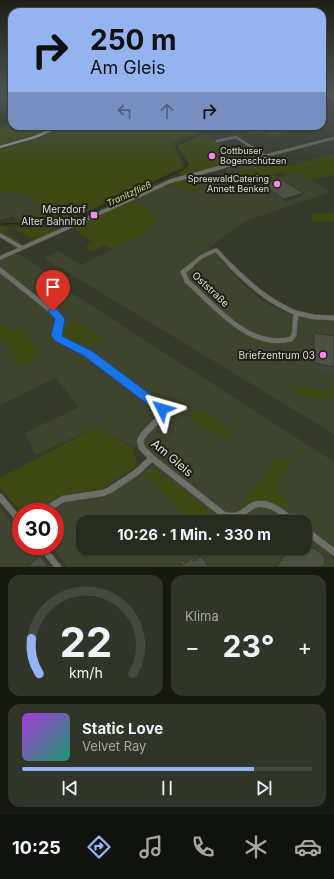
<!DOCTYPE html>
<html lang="de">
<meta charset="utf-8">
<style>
body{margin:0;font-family:Inter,sans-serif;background:#303429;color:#f1f3f6;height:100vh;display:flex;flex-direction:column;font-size:15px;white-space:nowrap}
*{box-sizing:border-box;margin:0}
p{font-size:13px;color:#a5a7a5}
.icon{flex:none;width:22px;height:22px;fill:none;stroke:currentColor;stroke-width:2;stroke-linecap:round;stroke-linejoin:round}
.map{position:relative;height:567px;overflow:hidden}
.side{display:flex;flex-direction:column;gap:8px;padding:8px;background:#161812;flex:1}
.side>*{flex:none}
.banner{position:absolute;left:8px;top:8px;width:318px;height:122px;border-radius:12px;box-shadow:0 1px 3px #0004,0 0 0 1px #44483e;background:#95b2f1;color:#111;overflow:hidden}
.speed{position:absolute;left:12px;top:503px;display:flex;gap:8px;font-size:20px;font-weight:700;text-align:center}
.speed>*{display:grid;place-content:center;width:52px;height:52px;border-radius:50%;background:#282c20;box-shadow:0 1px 3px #0004,0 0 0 1px #44483e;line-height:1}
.speed .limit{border:6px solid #d22;background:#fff;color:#111}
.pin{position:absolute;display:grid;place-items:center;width:34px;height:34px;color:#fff;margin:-41px -17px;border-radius:50% 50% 50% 0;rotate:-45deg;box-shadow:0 0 4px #0007}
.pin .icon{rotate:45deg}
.me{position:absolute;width:44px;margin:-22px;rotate:310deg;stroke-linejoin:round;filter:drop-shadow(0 0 3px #0008)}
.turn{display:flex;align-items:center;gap:14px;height:84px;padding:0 16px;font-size:18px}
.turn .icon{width:52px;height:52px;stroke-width:2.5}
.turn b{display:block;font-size:28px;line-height:34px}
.lanes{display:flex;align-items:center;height:38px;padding:0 16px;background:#0003;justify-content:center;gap:20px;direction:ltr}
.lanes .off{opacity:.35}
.big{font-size:30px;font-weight:700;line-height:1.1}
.side .widget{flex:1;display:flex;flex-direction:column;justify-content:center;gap:6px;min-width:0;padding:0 14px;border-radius:12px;background:#303429}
.side .dial{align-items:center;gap:0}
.dial svg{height:104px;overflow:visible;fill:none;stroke:#44483e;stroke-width:7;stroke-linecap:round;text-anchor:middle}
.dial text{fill:#f1f3f6;stroke:none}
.song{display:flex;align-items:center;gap:12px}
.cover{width:48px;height:48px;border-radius:6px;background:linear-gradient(135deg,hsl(280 70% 55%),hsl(160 70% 35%))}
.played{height:4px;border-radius:2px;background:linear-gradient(90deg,#95b2f1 80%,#44483e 80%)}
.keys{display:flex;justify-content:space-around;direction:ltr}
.heat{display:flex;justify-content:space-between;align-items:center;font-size:22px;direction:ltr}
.side .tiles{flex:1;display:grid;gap:8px;grid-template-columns:1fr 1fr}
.widget:last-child{grid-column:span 2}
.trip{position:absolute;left:76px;top:515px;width:236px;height:40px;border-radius:12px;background:#282c20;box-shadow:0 1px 3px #0004,0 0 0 1px #44483e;font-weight:700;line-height:40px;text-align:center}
.dock{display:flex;height:64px;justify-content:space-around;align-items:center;background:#10120d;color:#a5a7a5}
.dock .icon{width:28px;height:28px}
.dock .current{color:#95b2f1}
.dock b{font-size:18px;color:#f1f3f6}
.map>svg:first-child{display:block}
.built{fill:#3e442e;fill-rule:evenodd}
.green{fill:#3d4813}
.water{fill:#232b00}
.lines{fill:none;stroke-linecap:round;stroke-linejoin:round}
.stream{stroke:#232b00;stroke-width:1}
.minor-far3-casing{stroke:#545849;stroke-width:3}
.minor-far2-casing{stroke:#545849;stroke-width:4.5}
.minor-far1-casing{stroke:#545849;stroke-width:5.5}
.minor-casing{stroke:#545849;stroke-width:7}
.major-casing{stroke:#545849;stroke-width:1}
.minor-far3{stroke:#6d7068;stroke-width:2.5}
.minor-far2{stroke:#6d7068;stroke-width:3.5}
.minor-far1{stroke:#6d7068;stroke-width:4.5}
.minor{stroke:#6d7068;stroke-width:6}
.major{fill:#a2a697;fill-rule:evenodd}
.wall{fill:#414638}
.shaded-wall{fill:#35392e}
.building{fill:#4c5141;stroke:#35392e}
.route{fill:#1a73e8;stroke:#114b97}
.poi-dot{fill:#f688ed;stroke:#1e2019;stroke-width:1.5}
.labels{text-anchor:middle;stroke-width:4;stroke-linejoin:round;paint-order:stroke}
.far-poi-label{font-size:9px;fill:#dcdfd5;stroke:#1e2019;text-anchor:start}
.far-water-label{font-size:9px;font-style:italic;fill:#c9e276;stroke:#1e2019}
.poi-label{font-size:10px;fill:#dcdfd5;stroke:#1e2019;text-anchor:end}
.street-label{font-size:10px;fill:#dcdfd5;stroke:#1e2019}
.near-street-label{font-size:12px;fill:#dcdfd5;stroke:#1e2019}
</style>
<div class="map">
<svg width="334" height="567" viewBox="0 0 334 567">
<rect width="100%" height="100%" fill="#363a2a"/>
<path class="built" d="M249,162L258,167L238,173L253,185L298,172L331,192L245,221L210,247L246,287L261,300L275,308L301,317L334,321V434L44,258L59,251L81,265L148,232L156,216L146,211L137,203L131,200L155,188L172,185L192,192L217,179L225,186L240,191L245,189V184L223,169Z
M4,191L26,194L43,206L31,215L16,219L13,216L0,220V195Z
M20,254L43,270L64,288L334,462V567H67L51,546H55V512H49L66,502L106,497L156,463L142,451L96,427L36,455L25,433L79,407L56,378L0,405V344L6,341L41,356L3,334L0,331V261L12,255ZM83,522H305V548H83Z
M0,508L21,534V546H34L51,567H0Z"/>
<path class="green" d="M322,123L329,129L281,132L282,134L272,137L265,132L249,134L245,130V126H322Z
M12,125V126H54L33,137L0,146V128Z
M66,126H214L177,140L171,144L183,165L179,169L72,218L60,221H18L16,219L31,215L43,206L26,194L4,191L0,195V150L32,141Z
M205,134L244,159L183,175L179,173L190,165L178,147L179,144Z
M334,154V175L311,180L298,172L288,175L282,172L273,175L277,178L253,185L237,173L258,167L249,162L271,156L289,166Z
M200,174L211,182L192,192L172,185V181Z
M131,200C140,204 147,211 156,216L148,232L112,249L105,245L92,251L85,247L94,242L71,227Z
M334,213V221L314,222L310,214Z
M0,226L13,228L34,227L59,229L35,241L13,228L4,232L25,245L23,246L0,232Z
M75,320L101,338C101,340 101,342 99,343C92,348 65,341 59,335L60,330C65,328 70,327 71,321Z
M0,323L10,331L19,327L38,348L39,354L41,357L16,366L6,341L0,344Z
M297,386L334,391V396C331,396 328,399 324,399C316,401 300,396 295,390V387Z
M200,409C213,415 223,423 230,435L229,438L207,430L190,419Z
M96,427L133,447L137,466L109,484L105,488L67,494L34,512H21L0,488V478Z
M279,457L294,460L284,473L275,491L287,499L288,503L285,508C275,510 268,498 257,500C247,501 244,511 235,513Z
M154,469L195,499L222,522H189L149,478L145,479L142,475Z"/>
<path class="water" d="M0,94H12V122L0,125Z"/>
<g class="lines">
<path class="stream" d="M0,224L62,223L73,220L184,169L187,165L177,148V145L219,126"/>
<g class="minor-far3-casing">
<path id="minor-far3" d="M328,94L334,100
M217,141L236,137L265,156
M219,168L334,138"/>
</g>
<g class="minor-far2-casing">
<path id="minor-far2" d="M0,235L22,248
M0,258L171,181L222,167
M189,267L201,257L216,250L232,267"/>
</g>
<g class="minor-far1-casing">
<path id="minor-far1" d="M191,266L183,272L187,281C215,306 249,350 291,339L294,335L296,313
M231,266C251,286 270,302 296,313
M0,270L59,317L60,321L56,335L58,339L88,354L145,396
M296,313L314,317L334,318"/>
</g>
<g class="minor-casing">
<path id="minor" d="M144,395L162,409C161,423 145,428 140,441L142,448L152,458L224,515C246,520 246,503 261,504C274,504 285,515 294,522
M0,497L21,522
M42,512L63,499L103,493L110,490L137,472L152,458
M305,530L334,552
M41,546L58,567"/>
</g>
<g class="major-casing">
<path id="major" d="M58,126H63L36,138L0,148V146L34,136Z"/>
</g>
<use href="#minor-far3" class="minor-far3"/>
<use href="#minor-far2" class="minor-far2"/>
<use href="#minor-far1" class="minor-far1"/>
<use href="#minor" class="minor"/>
<use href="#major" class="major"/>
</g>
<path class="wall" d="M261,184L303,196L283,202L260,187Z
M314,333L334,336V372L312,368L313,338Z
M180,562L185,564L194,562L209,567H180Z"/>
<path class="shaded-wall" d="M304,193L303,196L283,202L284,199Z"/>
<path class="building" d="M280,179L304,193L284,199L261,184Z
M314,333L334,336V367L314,363Z
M305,542L322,554L325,559L324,565L322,567H314L313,566L312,567H276L290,548H305Z
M40,556L48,567H31L29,565Z
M201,556L209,567H184L180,562L183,560L185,564L191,559L194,562Z"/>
<linearGradient id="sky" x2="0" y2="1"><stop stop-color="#1e2017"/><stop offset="0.54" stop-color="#4c5555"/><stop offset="1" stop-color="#4c5555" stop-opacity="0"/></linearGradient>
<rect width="334" height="173" fill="url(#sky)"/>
<path class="route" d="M53,308L57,309L65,319L62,336L92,351L166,406L168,409L166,412L162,414L158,412L84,356L55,341L51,335L55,319L48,311Z"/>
<g class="poi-dot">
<circle cx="212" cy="156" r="4"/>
<circle cx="277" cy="184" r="4"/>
<rect x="90" y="211" width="8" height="8" rx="2"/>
<circle cx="323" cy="355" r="4"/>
</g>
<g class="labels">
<g class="far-poi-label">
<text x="220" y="154">Cottbuser<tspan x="220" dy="10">Bogenschützen</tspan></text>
<text x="269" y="182" text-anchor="end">SpreewaldCatering<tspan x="269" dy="10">Annett Benken</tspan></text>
</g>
<g class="far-water-label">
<text transform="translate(129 194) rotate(-25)" y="3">Tranitzfließ</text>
</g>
<g class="poi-label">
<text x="86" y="213">Merzdorf<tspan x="86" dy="12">Alter Bahnhof</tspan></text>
<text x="315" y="359">Briefzentrum 03</text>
</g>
<g class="street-label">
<text transform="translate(211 289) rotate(43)" y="4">Oststraße</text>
</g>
<g class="near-street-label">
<text transform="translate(172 458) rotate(40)" y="4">Am Gleis</text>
</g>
</g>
</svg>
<div class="speed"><div class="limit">30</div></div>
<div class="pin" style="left:53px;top:311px;background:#d93025"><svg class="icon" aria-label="arrive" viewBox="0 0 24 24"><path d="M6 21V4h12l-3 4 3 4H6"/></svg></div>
<svg class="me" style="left:162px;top:409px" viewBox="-20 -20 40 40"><path d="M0-17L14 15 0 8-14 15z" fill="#1a73e8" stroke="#fff" stroke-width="4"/></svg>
<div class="trip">10:26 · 1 Min. · 330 m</div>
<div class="banner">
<div class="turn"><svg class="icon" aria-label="right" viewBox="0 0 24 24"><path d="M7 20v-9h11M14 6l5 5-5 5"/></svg><div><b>250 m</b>Am Gleis</div></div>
<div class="lanes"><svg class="icon off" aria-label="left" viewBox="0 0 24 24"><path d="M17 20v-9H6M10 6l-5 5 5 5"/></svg><svg class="icon off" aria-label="ahead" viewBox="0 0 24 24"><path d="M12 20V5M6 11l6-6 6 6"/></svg><svg class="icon" aria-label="right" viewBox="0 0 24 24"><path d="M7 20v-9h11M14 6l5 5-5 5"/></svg></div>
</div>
</div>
<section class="side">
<div class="tiles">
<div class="widget dial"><svg viewBox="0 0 100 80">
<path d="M14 69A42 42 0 1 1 86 69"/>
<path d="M14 69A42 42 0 0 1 8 42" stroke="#95b2f1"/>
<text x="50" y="56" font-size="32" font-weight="700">22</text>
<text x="50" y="72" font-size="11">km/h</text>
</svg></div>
<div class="widget"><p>Klima</p>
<div class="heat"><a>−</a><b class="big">23°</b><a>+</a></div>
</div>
<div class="widget">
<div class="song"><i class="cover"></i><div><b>Static Love</b><p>Velvet Ray</p></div></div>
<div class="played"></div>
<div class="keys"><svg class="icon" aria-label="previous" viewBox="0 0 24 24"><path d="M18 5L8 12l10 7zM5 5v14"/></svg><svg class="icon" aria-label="pause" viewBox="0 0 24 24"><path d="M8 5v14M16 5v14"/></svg><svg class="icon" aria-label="next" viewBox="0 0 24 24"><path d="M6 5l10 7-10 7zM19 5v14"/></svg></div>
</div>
</div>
</section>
<nav class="dock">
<b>10:25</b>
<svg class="icon current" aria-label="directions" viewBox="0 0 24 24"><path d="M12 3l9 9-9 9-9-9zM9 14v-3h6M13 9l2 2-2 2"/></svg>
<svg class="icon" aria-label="music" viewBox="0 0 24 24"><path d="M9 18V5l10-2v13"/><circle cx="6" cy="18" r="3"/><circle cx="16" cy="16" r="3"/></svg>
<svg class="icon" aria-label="phone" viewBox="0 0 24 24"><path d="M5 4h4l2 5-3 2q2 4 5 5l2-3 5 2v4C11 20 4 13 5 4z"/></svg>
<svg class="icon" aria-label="climate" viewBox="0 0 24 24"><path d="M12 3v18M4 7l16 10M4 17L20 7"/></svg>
<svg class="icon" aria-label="car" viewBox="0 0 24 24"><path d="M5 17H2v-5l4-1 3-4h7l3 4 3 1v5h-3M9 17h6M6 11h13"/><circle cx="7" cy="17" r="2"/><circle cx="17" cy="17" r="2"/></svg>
</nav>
